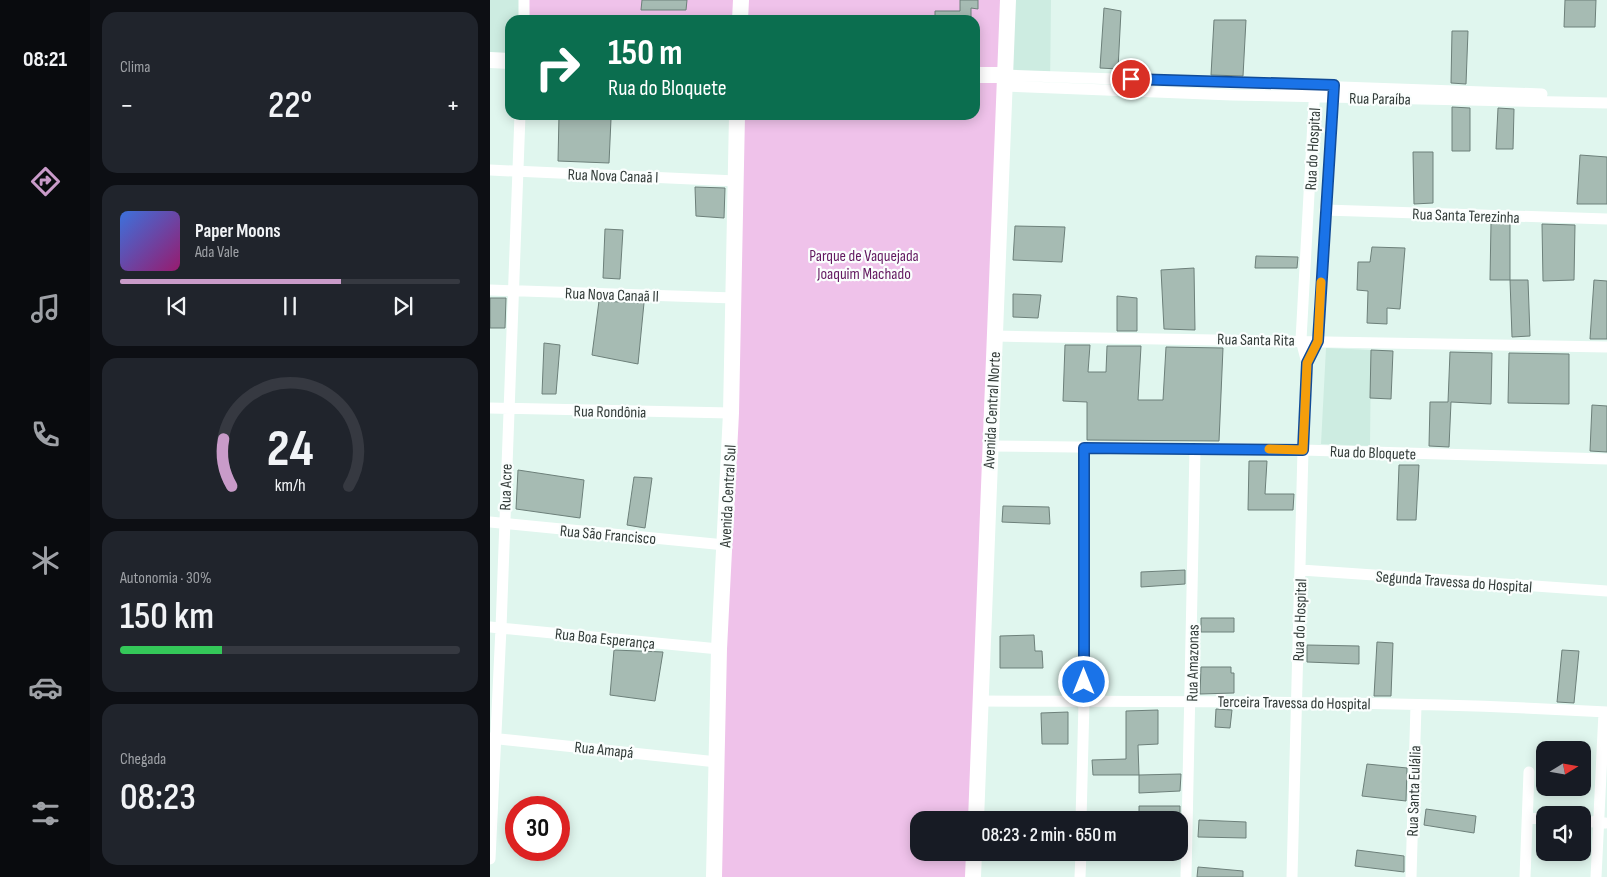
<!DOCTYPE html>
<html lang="pt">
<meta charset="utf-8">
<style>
body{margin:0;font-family:"Sofia Sans Condensed",sans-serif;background:#20242c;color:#f1f3f6;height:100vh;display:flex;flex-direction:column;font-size:19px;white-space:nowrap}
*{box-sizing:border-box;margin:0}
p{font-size:16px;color:#9ea1a6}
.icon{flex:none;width:28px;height:28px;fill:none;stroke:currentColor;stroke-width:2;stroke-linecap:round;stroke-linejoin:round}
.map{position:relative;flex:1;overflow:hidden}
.drawer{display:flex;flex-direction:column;gap:12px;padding:12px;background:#0d0f14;width:400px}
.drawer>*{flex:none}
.banner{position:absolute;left:15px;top:15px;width:475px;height:105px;border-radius:15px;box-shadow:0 2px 12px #0003;background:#0b6e4f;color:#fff;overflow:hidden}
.needle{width:32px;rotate:79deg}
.fabs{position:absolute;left:1046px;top:741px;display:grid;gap:10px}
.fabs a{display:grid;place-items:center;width:55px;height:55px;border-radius:10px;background:#171b24;box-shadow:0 2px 12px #0003;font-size:25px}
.speed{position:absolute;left:15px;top:796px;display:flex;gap:10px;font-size:25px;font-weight:700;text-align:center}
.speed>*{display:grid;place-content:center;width:65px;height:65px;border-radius:50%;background:#171b24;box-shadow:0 2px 12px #0003;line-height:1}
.speed .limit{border:8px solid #d22;background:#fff;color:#111}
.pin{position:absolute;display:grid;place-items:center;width:42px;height:42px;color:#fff;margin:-21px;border:2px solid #fff;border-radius:50%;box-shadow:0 1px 5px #0007}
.me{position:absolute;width:55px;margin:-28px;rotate:0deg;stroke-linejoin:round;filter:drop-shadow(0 0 4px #0008)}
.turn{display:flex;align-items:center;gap:18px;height:105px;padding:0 20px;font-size:22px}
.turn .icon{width:65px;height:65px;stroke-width:2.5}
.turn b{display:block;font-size:35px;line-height:42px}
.big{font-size:38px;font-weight:600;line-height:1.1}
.drawer .card{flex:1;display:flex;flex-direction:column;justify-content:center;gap:8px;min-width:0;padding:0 18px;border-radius:15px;background:#20242c}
.drawer .dial{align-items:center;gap:0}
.dial svg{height:130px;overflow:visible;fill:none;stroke:#363941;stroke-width:7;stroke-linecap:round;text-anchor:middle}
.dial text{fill:#f1f3f6;stroke:none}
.song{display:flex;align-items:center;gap:15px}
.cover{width:60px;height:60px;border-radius:8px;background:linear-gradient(135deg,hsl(220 70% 55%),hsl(320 70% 35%))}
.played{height:5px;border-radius:2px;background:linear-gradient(90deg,#c99bc9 65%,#363941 65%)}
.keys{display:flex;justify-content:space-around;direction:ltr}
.heat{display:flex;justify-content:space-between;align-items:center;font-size:28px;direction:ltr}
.charge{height:8px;border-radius:4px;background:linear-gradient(90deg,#34c759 30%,#363941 0)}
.trip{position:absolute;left:420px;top:811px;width:278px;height:50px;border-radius:15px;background:#171b24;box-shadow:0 2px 12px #0003;font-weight:600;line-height:50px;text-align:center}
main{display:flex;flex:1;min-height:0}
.dock{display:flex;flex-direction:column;width:90px;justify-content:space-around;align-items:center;background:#090b0e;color:#9ea1a6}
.dock .icon{width:35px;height:35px}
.dock .active{color:#c99bc9}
.dock b{font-size:22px;color:#f1f3f6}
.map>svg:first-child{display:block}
.built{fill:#cdece1}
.green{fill:#efc2ea}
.building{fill:#a6bbb3;stroke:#6d807a}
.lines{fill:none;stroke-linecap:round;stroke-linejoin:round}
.street{stroke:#fff;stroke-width:11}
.secondary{stroke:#fff;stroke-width:16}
.route-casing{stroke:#114b97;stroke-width:12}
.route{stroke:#1a73e8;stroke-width:9}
.slow{stroke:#f59e0b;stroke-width:9}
.labels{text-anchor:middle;stroke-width:4.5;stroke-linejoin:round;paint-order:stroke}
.street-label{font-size:16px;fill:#323b38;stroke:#fafefd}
.park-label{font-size:16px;fill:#631960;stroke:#fafefd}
</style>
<main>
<nav class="dock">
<b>08:21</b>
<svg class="icon active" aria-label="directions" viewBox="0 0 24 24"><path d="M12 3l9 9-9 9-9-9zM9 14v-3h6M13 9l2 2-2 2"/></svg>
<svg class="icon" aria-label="music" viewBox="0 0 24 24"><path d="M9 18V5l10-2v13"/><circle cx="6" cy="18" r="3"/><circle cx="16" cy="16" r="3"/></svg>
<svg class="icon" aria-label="phone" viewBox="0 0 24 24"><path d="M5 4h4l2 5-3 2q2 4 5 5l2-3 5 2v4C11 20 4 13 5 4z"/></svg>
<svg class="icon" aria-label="climate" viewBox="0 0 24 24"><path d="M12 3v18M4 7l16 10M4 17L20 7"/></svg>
<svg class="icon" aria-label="car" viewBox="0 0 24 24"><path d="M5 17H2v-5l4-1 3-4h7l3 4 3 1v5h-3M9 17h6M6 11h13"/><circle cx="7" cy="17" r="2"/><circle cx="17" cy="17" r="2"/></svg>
<svg class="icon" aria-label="filters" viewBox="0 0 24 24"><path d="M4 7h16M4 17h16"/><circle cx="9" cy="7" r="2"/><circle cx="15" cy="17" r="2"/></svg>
</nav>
<section class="drawer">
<div class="card"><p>Clima</p>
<div class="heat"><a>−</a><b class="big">22°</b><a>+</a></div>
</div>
<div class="card">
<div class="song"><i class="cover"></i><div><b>Paper Moons</b><p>Ada Vale</p></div></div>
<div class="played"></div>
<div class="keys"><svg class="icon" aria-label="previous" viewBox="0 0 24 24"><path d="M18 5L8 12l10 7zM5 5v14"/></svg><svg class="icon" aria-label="pause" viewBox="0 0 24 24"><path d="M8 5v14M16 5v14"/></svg><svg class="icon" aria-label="next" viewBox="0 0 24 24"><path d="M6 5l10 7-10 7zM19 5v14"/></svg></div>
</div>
<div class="card dial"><svg viewBox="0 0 100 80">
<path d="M14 69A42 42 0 1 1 86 69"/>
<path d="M14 69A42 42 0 0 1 9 40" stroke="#c99bc9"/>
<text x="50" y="56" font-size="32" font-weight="700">24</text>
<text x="50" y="72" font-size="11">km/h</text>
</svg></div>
<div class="card"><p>Autonomia · 30%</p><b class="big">150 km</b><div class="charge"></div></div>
<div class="card"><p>Chegada</p><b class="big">08:23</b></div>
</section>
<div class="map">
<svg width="1117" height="877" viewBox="0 0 1117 877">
<rect width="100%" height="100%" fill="#e0f6ee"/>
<path class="built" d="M0,0H561L560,89L514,75L485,20H20V61L0,60Z
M836,348L881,350L880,446L831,444Z"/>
<path class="green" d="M32,0H516L486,820H429V852L484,853L483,877H224L247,115H485V20H32Z"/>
<path class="building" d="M152,0H197L196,10H151Z
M470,0H488V9L481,8V20H445V11H470Z
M1075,0H1106L1105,27H1074Z
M614,8L631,11L628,69L610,68Z
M724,20H756L753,76L721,75Z
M962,31H978L976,84L961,83Z
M962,107L980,108V151H962Z
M1008,108L1024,109L1023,149H1006Z
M69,115H106V118L121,119L119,163L68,161Z
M923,152H943V203L924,204Z
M1090,155L1117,157V204H1087Z
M205,187L235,188L234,218L206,216Z
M1001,223H1020V280H1000Z
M1052,224L1085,225L1084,280L1053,281Z
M525,226L575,227L572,262L523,260Z
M115,229L133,230L130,279L113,278Z
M882,247L915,248L910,309L897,308V324L877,323L878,291L867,290L868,262H880Z
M766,256L808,257L807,268H765Z
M704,268L705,330L674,329L671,270Z
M1020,280H1038L1040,336L1022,337Z
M1104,280L1117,281V339H1100Z
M523,294L551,295L548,318L523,317Z
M627,296L647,298V331H627Z
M0,298H16L15,328H0Z
M109,301L154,303L148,364L102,355Z
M54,343L70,345L66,394H52Z
M575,345H600L598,372H616L617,346H651L648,400H673L676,347L733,348L729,441L597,440V402L573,401Z
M881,350L903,351L901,399L880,398Z
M960,352L1002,353L1001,404L961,402L959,447L939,446L940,402H958Z
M1019,353L1079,354V404L1018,403Z
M1102,405L1117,406V452L1100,451Z
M759,461H777L775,494H804L803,510H758Z
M909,465H929L926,520H907Z
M28,470L94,480L90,518L26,509Z
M144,477L162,478L155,528L137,525Z
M513,506L559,507L560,524L512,522Z
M695,570V584L651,587V572Z
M711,618H744V632H711Z
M544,635L545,651H552L553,668H510V636Z
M887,642L903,643L901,696H884Z
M817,645L869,646V664L817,662Z
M124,650L173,652L165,701L120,695Z
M1072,650L1089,651L1084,703L1067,702Z
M711,667H741V673H744V693L710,694Z
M726,709L742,710L740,728L725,727Z
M668,710V744L648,745L649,775H603L602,760L636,759V711Z
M578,712V744H552L551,713Z
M877,764L917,768L916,801L872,796Z
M691,774L690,791L649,793V775Z
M649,806H690V820H649Z
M936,809L986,816L984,833L934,825Z
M709,820L756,822V838L708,837Z
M867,850L914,856V872L865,866Z
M708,867L753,871V877H707Z"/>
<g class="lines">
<path class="street" d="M34,20V0
M514,75L1052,94
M513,86L742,95L1117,103
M0,170L246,181
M835,210L1117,219
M0,290L244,298
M505,336L1117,347
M817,363L828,341L844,90
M0,408L241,413
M499,446L813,450L1117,459
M0,522L235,545
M811,570L1117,591
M0,627L229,649
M490,701C699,702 908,700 1117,712
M0,738L227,762
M1038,818L1055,819
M591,820L594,702V448
M1092,821L1115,823
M0,859L11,628L30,115
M590,877L591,852
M696,877L705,449
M802,877L813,450L817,363L811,340L825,85
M921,877L926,705
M1035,877L1039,772
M1106,877L1114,712"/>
<path class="secondary" d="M250,20L251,0
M0,60L20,61
M485,75H514
M486,820L518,0
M224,877L229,649L241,413L247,115
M483,877L484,852"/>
</g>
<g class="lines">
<g class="route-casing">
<path id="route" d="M594,682V448L813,450L817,363L828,341L844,85L641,79"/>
</g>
<use href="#route" class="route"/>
<path class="slow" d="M779,449L813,450L817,363L828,341L831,282"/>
</g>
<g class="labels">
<g class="street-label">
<text transform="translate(890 98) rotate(1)" y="6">Rua Paraíba</text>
<text transform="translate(822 149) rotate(-87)" y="6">Rua do Hospital</text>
<text transform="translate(123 175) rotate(2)" y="6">Rua Nova Canaã I</text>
<text transform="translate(976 215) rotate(2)" y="6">Rua Santa Terezinha</text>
<text transform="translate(122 294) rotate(2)" y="6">Rua Nova Canaã II</text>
<text transform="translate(766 339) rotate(1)" y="6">Rua Santa Rita</text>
<text transform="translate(501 410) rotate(-87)" y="6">Avenida Central Norte</text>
<text transform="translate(120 411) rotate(1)" y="6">Rua Rondônia</text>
<text transform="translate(883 452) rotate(2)" y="6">Rua do Bloquete</text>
<text transform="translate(15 487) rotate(-88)" y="6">Rua Acre</text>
<text transform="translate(237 496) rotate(-87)" y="6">Avenida Central Sul</text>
<text transform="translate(118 534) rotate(5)" y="6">Rua São Francisco</text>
<text transform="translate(964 581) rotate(4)" y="6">Segunda Travessa do Hospital</text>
<text transform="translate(809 620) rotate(-88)" y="6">Rua do Hospital</text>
<text transform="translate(115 638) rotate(6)" y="6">Rua Boa Esperança</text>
<text transform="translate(702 663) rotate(-89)" y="6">Rua Amazonas</text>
<text transform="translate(804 702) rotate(1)" y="6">Terceira Travessa do Hospital</text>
<text transform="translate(114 749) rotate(6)" y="6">Rua Amapá</text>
<text transform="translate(923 791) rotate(-88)" y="6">Rua Santa Eulália</text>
</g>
<g class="park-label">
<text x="374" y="261">Parque de Vaquejada<tspan x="374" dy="18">Joaquim Machado</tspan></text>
</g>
</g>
</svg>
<div class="fabs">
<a><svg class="needle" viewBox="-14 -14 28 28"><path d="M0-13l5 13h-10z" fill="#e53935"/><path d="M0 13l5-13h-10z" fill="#9ea1a6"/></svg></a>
<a><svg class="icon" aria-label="sound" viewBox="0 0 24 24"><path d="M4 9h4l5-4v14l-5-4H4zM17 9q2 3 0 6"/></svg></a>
</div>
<div class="speed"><div class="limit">30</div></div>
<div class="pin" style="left:641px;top:79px;background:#d93025"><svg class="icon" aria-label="arrive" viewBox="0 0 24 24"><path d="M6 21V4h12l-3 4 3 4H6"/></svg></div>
<svg class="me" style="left:594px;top:682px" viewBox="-20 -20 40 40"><circle r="17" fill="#1a73e8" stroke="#fff" stroke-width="3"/><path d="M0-11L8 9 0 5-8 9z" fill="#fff"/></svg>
<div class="trip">08:23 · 2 min · 650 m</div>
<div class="banner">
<div class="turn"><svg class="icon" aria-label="right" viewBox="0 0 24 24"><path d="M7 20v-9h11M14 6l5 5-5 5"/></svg><div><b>150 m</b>Rua do Bloquete</div></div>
</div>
</div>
</main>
